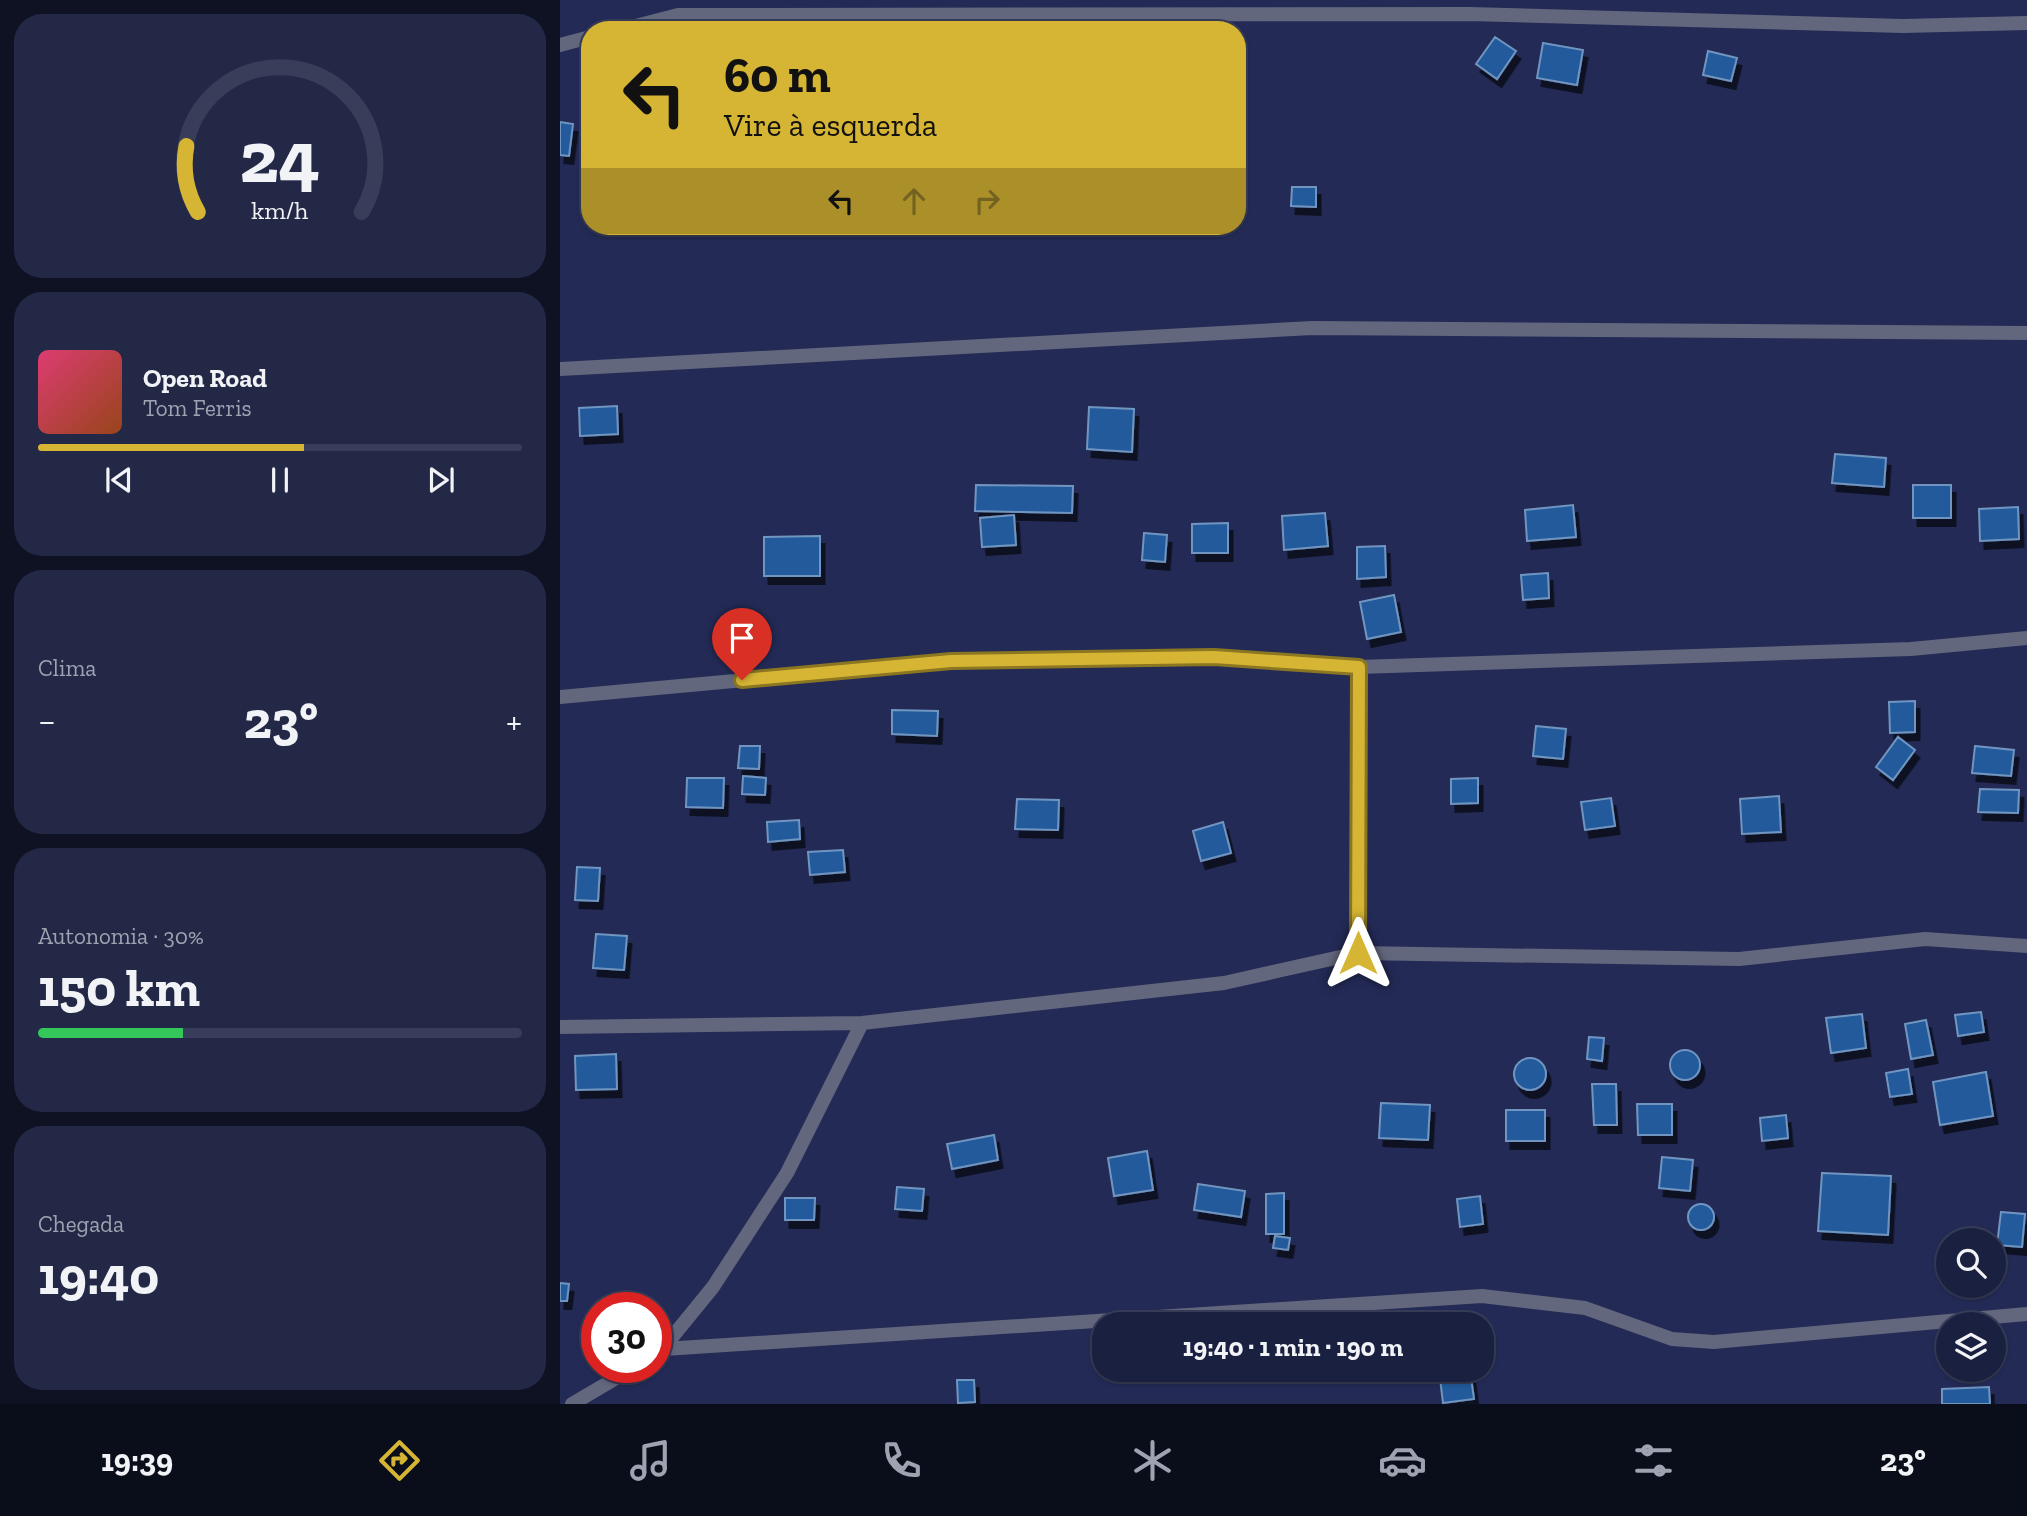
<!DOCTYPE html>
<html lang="pt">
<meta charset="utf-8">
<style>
body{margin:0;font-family:"Zilla Slab",serif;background:#232847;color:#f1f3f6;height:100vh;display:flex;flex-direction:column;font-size:26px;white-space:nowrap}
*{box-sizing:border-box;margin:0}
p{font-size:23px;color:#9fa3b1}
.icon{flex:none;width:38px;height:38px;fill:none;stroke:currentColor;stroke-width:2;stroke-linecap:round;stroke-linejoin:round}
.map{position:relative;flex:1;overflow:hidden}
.sheet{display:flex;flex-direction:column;gap:14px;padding:14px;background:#0e1223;width:560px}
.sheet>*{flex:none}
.hud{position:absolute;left:21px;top:21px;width:665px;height:214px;border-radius:28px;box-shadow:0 2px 5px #0004,0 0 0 2px #383e59;background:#d6b534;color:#111;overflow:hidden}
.buttons{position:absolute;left:1376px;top:1228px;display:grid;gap:14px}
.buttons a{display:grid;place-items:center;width:70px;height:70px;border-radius:50%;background:#1a2040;box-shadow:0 2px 5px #0004,0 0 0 2px #383e59;font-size:35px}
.speed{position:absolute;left:21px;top:1292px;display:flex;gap:14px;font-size:35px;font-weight:700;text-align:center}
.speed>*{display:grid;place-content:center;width:91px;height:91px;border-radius:50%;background:#1a2040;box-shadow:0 2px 5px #0004,0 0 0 2px #383e59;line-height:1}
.speed .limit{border:10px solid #d22;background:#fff;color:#111}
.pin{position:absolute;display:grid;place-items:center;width:60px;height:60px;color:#fff;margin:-72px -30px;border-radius:50% 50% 50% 0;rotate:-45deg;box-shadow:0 0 7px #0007}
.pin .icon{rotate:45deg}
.me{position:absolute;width:77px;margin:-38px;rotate:0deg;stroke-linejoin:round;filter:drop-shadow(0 0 5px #0008)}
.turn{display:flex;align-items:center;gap:24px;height:147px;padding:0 28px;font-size:32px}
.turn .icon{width:91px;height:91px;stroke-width:2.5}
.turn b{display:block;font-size:49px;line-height:60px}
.lanes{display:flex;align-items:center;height:66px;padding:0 28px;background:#0003;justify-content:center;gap:35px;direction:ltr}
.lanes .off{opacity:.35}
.big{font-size:52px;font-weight:700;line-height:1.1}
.sheet .tile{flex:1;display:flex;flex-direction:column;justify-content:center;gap:10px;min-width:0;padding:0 24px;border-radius:28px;background:#232847}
.sheet .dial{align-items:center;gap:0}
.dial svg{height:182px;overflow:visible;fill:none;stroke:#383e59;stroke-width:7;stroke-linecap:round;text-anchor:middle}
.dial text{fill:#f1f3f6;stroke:none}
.song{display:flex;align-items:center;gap:21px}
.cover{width:84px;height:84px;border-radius:10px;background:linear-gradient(135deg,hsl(340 70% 55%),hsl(20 70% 35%))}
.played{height:7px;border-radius:4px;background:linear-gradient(90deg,#d6b534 55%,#383e59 55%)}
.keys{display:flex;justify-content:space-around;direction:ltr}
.heat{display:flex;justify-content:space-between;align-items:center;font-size:38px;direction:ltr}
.charge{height:10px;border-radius:5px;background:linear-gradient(90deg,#34c759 30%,#383e59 0)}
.trip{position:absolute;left:532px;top:1312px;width:402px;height:70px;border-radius:28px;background:#1a2040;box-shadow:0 2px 5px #0004,0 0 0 2px #383e59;font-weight:700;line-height:70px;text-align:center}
.dock{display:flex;height:112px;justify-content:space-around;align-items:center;background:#0a0d1a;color:#9fa3b1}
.dock .icon{width:49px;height:49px}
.dock .on{color:#d6b534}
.dock b{font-size:32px;color:#f1f3f6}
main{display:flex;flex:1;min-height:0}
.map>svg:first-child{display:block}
.building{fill:#205a9b;stroke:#7195c1;stroke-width:2;filter:url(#shadow)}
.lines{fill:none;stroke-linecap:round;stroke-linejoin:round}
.street{stroke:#62677d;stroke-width:14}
.route-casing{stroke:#8b7622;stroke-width:18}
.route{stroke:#d6b534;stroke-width:12}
</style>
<main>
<section class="sheet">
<div class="tile dial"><svg viewBox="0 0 100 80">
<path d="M14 69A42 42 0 1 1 86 69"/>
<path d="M14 69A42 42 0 0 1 9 40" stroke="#d6b534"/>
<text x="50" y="56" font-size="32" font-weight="700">24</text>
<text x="50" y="72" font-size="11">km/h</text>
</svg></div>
<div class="tile">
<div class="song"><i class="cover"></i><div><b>Open Road</b><p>Tom Ferris</p></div></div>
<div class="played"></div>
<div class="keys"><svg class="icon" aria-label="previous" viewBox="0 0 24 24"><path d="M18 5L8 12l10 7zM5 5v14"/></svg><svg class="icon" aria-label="pause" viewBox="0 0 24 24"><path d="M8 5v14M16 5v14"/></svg><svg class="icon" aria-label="next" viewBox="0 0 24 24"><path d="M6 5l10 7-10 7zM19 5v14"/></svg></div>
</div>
<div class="tile"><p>Clima</p>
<div class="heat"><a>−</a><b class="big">23°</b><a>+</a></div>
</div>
<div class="tile"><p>Autonomia · 30%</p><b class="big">150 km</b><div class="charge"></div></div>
<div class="tile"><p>Chegada</p><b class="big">19:40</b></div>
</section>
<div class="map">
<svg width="1467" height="1404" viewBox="0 0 1467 1404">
<defs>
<filter id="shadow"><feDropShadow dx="4.5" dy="8" stdDeviation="0" flood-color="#0009"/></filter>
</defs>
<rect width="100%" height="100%" fill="#232a55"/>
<path class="building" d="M935,37L956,51L937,79L916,64Z
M983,43L1023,50L1017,85L977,78Z
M1148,51L1177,58L1171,81L1143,75Z
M0,122L13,124L9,156L0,155Z
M732,187H756V207L731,206Z
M57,406L58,434L20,436L19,408Z
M529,407L574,409L572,452L527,449Z
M1275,454L1326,458L1324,487L1272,483Z
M416,485L513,486L512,513L415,511Z
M1353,485H1391V518H1353Z
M1013,505L1016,537L967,541L965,510Z
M1458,507L1459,539L1420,541L1419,509Z
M765,513L768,546L724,550L722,516Z
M454,515L456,545L422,547L420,518Z
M668,523V553H632V524Z
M584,533L607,535L605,562L582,560Z
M260,536V576H204V537Z
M825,546L826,577L797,579V547Z
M988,573L989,598L963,600L961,575Z
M834,595L841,632L807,639L800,602Z
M1355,701V732L1330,733L1329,702Z
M332,710L378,711L377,736L332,734Z
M976,726L1006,729L1003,759L973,756Z
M1338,737L1355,750L1333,780L1316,767Z
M180,746H200L199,769L178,768Z
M1415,746L1454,750L1451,776L1412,773Z
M183,776L206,778L205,795L182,794Z
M127,778H164L163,808L126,807Z
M918,778V803L891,804V779Z
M1420,789L1459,790L1458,813L1418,812Z
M1219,796L1221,832L1182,834L1180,799Z
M1051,798L1055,826L1025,830L1021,802Z
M457,799L499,800L498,830L455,829Z
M239,820L240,839L208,842L207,822Z
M663,822L671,853L641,861L633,831Z
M283,850L285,872L250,875L248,852Z
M17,867L40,868L38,901L15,900Z
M36,934L67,936L64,970L33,968Z
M1421,1012L1424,1032L1398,1036L1395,1015Z
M1302,1014L1306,1048L1271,1053L1266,1018Z
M1366,1020L1373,1055L1351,1059L1345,1024Z
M1029,1037L1044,1038L1042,1061L1027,1059Z
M1110 1065a15 15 0 1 1 30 0a15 15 0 1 1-30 0Z
M56,1054L57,1089L16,1090L15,1056Z
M954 1074a16 16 0 1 1 32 0a16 16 0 1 1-32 0Z
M1348,1069L1352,1094L1330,1097L1326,1073Z
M1426,1072L1433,1116L1380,1125L1373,1082Z
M1032,1084H1056L1057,1125H1034Z
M821,1103L870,1105L868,1140L819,1138Z
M1077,1104H1112V1135H1078Z
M946,1110H985V1141H946Z
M1226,1115L1228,1138L1202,1141L1200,1118Z
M434,1135L438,1160L392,1169L387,1144Z
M587,1151L593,1190L554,1196L548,1158Z
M1102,1157L1133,1160L1130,1191L1099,1188Z
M1262,1173L1331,1176L1328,1235L1258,1231Z
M638,1184L685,1191L681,1217L634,1210Z
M337,1187L364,1189L362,1211L335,1209Z
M724,1193V1234H706V1194Z
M920,1196L923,1224L900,1227L897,1199Z
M225,1198H255L254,1220H225Z
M1128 1217a13 13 0 1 1 26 0a13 13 0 1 1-26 0Z
M1441,1212L1465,1214L1462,1247L1437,1245Z
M715,1236L730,1238L728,1250L713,1248Z
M0,1283L9,1284L7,1301H0Z
M879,1370H910L914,1399L883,1403Z
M397,1380H414L415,1402L398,1403Z
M1429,1387L1430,1404H1382V1389Z"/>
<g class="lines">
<path class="street" d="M60,30L118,15L909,14L1343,26L1467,23
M0,45L30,37
M0,369L752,328L1467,333
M0,697L391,661L654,657L799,667L1351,649L1467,638
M798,953L799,667
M0,1027L302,1023L664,983L798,953L1179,959L1365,939L1467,946
M104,1349L922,1296L1025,1308L1112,1339L1154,1342L1467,1314
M100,1352L153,1287L227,1173L302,1023
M12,1404L75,1367"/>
</g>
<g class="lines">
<g class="route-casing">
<path id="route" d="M182,680L391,661L654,657L799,667L798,953"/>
</g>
<use href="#route" class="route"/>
</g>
</svg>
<div class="buttons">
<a><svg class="icon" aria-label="search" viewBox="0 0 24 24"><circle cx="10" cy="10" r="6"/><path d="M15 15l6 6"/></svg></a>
<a><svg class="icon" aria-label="layers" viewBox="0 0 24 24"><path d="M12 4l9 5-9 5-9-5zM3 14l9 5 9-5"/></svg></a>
</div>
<div class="speed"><div class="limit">30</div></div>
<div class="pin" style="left:182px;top:680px;background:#d93025"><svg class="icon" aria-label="arrive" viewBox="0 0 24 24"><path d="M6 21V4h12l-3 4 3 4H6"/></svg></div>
<svg class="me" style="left:798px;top:953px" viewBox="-20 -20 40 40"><path d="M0-17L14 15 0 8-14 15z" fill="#d6b534" stroke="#fff" stroke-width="4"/></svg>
<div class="trip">19:40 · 1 min · 190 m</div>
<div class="hud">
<div class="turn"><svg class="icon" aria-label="left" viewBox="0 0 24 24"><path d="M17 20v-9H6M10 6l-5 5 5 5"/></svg><div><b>60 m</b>Vire à esquerda</div></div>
<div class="lanes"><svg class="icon" aria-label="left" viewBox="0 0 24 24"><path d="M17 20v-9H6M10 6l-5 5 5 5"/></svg><svg class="icon off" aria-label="ahead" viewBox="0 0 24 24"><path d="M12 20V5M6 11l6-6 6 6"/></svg><svg class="icon off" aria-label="right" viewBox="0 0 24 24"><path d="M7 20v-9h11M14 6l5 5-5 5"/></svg></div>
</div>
</div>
</main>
<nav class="dock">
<b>19:39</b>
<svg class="icon on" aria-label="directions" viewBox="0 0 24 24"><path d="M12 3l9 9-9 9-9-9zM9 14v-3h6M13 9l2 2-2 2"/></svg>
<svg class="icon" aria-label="music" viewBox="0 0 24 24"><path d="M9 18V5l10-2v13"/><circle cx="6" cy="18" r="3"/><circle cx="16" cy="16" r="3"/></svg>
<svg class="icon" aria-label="phone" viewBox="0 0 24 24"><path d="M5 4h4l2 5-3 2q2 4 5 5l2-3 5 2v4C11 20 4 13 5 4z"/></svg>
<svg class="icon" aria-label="climate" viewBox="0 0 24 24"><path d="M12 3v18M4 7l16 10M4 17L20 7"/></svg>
<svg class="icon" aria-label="car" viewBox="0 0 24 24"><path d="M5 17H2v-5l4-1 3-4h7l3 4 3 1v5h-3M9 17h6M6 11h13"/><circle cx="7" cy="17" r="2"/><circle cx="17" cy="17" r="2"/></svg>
<svg class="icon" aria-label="filters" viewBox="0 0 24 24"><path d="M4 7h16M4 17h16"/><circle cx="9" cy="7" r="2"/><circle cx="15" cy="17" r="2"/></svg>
<b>23°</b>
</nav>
